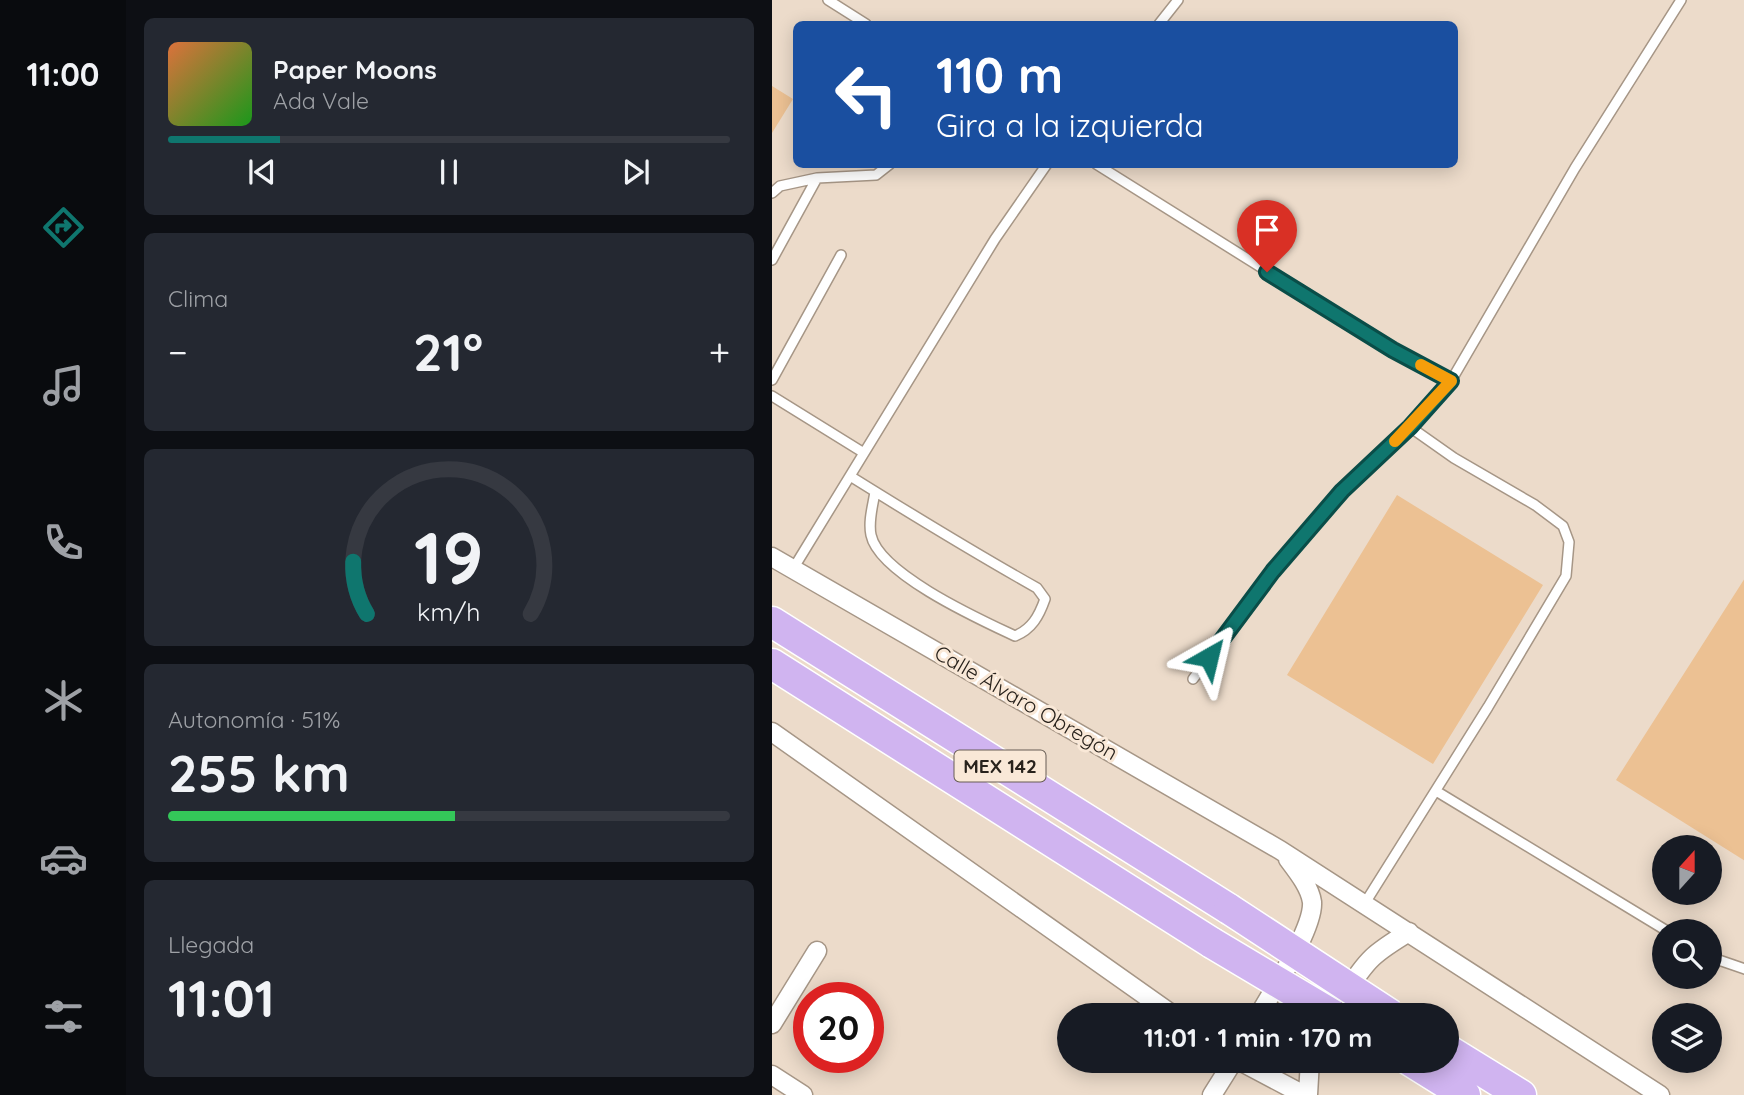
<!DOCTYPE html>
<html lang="es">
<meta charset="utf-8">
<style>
body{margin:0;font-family:Quicksand,sans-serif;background:#242831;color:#f1f3f6;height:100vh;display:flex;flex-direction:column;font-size:26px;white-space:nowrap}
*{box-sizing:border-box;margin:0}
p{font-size:23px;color:#9ea1a6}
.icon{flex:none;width:38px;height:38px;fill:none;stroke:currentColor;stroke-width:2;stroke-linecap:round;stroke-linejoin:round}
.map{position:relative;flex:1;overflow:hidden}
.details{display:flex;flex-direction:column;gap:18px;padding:18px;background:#0d0f14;width:646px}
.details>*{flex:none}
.hud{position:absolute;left:21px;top:21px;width:665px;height:147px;border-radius:10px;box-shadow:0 4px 18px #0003;background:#1a4fa0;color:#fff;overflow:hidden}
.needle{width:46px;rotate:21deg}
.controls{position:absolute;left:880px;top:835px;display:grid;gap:14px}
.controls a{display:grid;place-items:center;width:70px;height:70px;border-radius:50%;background:#171b24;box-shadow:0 4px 18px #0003;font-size:35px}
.speed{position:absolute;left:21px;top:982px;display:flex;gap:14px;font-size:35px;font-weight:700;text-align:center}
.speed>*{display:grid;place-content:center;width:91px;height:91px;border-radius:50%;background:#171b24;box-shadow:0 4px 18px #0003;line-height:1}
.speed .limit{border:10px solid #d22;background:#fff;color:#111}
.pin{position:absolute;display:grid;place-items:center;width:60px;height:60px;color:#fff;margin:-72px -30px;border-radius:50% 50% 50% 0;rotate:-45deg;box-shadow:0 0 7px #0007}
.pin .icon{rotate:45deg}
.me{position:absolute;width:77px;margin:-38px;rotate:37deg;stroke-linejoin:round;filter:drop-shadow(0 0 5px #0008)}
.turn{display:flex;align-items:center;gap:24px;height:147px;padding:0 28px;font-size:32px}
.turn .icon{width:91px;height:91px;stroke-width:2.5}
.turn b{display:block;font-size:49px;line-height:60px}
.big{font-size:52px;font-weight:700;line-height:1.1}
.details .widget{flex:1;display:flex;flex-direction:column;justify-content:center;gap:10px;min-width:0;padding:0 24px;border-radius:10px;background:#242831}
.details .dial{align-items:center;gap:0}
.dial svg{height:182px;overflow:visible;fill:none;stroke:#363941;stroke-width:7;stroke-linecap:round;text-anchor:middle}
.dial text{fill:#f1f3f6;stroke:none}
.song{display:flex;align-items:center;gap:21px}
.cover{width:84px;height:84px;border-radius:10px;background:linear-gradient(135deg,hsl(20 70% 55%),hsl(120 70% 35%))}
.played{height:7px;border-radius:4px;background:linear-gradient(90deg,#0f766e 20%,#363941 20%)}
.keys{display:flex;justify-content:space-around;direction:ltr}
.heat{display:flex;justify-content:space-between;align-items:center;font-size:38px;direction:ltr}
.charge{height:10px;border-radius:5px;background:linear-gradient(90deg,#34c759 51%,#363941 0)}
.trip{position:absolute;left:285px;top:1003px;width:402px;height:70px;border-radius:35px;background:#171b24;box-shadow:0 4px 18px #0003;font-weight:700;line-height:70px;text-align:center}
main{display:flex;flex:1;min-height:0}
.tab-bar{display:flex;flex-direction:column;width:126px;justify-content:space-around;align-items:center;background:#090b0e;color:#9ea1a6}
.tab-bar .icon{width:49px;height:49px}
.tab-bar .current{color:#0f766e}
.tab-bar b{font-size:32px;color:#f1f3f6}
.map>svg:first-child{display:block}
.building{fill:#ecc193}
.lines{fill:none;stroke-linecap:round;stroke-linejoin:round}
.service-casing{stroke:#a69686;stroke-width:12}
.minor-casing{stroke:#a69686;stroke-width:21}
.trunk-casing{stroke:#fff;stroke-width:33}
.service{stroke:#fff;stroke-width:9}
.minor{stroke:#fff;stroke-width:18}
.trunk{stroke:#d0b4f0;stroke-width:30}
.trunk-bridge-casing{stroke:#fff;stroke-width:33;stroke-linecap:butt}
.trunk-bridge{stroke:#d0b4f0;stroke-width:30}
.route-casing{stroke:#0a4d48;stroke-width:18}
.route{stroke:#0f766e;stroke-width:12}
.slow{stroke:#f59e0b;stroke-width:12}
.labels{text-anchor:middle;stroke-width:6;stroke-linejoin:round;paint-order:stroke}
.shield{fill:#f9e8d7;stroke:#675d54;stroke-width:2}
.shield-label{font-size:19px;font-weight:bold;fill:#28221c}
.street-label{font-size:21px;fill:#28221c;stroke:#f9e8d7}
</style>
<main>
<nav class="tab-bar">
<b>11:00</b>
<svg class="icon current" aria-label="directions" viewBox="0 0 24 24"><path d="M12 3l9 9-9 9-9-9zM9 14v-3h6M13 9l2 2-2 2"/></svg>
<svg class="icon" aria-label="music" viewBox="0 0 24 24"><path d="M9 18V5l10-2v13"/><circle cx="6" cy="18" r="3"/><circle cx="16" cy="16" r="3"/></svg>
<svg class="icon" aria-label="phone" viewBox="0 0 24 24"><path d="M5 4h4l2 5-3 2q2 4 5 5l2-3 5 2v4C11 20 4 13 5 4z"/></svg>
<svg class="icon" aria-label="climate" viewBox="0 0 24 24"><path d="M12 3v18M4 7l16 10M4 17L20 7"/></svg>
<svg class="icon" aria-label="car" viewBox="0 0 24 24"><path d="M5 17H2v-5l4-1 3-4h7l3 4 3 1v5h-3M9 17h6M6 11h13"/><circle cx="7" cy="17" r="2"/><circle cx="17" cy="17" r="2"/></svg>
<svg class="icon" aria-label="filters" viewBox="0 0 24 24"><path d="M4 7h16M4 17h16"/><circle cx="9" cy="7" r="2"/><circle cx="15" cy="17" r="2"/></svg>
</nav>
<section class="details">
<div class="widget">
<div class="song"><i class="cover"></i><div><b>Paper Moons</b><p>Ada Vale</p></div></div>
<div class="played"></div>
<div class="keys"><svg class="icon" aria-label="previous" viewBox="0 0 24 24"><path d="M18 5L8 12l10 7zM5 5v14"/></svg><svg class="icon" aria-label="pause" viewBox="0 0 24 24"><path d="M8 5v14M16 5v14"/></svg><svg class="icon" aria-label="next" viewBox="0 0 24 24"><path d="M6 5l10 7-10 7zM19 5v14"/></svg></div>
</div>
<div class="widget"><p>Clima</p>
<div class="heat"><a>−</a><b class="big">21°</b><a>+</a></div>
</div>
<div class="widget dial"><svg viewBox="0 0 100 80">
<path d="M14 69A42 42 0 1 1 86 69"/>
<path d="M14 69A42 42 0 0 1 8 46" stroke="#0f766e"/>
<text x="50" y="56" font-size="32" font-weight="700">19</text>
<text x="50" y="72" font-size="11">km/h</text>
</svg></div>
<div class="widget"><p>Autonomía · 51%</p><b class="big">255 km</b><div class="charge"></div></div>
<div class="widget"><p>Llegada</p><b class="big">11:01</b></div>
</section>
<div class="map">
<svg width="973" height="1095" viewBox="0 0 973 1095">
<rect width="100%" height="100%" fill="#ecdbca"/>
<path class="building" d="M0,86L21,99L0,133Z
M625,495L771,585L661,764L515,675Z
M973,578V861L844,780Z"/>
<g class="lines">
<g class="service-casing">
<path id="service" d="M56,0L94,24
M387,24L406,0
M324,164L621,350L679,381L638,427L570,491L501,571L421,679
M0,193L8,186L45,178L104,175L118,164
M0,260L45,178
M0,380L69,255
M679,381L803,168L909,0
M0,396L92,453
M78,476C139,514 201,552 265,588L273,599C267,616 260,629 243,636C209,620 107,574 99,535C96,521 101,505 103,492
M21,569L223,239L275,164
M664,791L895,931
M593,903L716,707L794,576L797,542L791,526L763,505L682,458L638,427
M938,957L973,969"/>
</g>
<g class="minor-casing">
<path id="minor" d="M0,557L508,850L888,1095
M0,732L401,1015
M573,994C595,959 602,953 637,932
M487,1015C501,990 542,928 540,902C538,887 525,871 516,859
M0,1024L45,951
M466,1060L532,1095
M0,1075L31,1095
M440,1095L462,1060
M536,1095L538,1060"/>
</g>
<g class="trunk-casing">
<path id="trunk" d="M0,622L457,909
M0,664L440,943
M676,1050L749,1095
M637,1060L693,1095"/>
</g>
<use href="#service" class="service"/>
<use href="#minor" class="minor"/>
<use href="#trunk" class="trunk"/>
<g class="trunk-bridge-casing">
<path id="trunk-bridge" d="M457,909L619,1015
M440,943L561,1015"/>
</g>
<use href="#trunk-bridge" class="trunk-bridge"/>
</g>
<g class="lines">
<g class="route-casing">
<path id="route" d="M437,657L501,571L570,491L638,427L679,381L621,350L495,272"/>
</g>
<use href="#route" class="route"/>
<path class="slow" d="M623,441L679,381L649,365"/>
</g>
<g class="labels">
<rect class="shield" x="182.5" y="750.5" width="91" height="31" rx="5"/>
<g class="shield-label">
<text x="228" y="773">MEX 142</text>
</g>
<g class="street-label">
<text transform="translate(254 703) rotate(30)" y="7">Calle Álvaro Obregón</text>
</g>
</g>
</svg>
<div class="controls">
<a><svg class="needle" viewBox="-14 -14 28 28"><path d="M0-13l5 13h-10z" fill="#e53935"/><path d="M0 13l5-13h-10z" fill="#9ea1a6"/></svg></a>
<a><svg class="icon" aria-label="search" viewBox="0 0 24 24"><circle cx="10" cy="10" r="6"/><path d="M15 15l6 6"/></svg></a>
<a><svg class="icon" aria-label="layers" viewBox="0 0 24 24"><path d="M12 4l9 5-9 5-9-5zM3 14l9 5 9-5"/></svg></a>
</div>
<div class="speed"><div class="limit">20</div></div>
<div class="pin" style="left:495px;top:272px;background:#d93025"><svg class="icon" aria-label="arrive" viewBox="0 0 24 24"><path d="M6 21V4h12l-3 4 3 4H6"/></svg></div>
<svg class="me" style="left:437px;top:657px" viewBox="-20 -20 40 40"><path d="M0-17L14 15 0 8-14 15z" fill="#0f766e" stroke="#fff" stroke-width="4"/></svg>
<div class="trip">11:01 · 1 min · 170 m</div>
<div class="hud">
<div class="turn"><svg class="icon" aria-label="left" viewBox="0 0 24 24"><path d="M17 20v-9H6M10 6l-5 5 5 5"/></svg><div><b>110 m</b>Gira a la izquierda</div></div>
</div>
</div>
</main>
